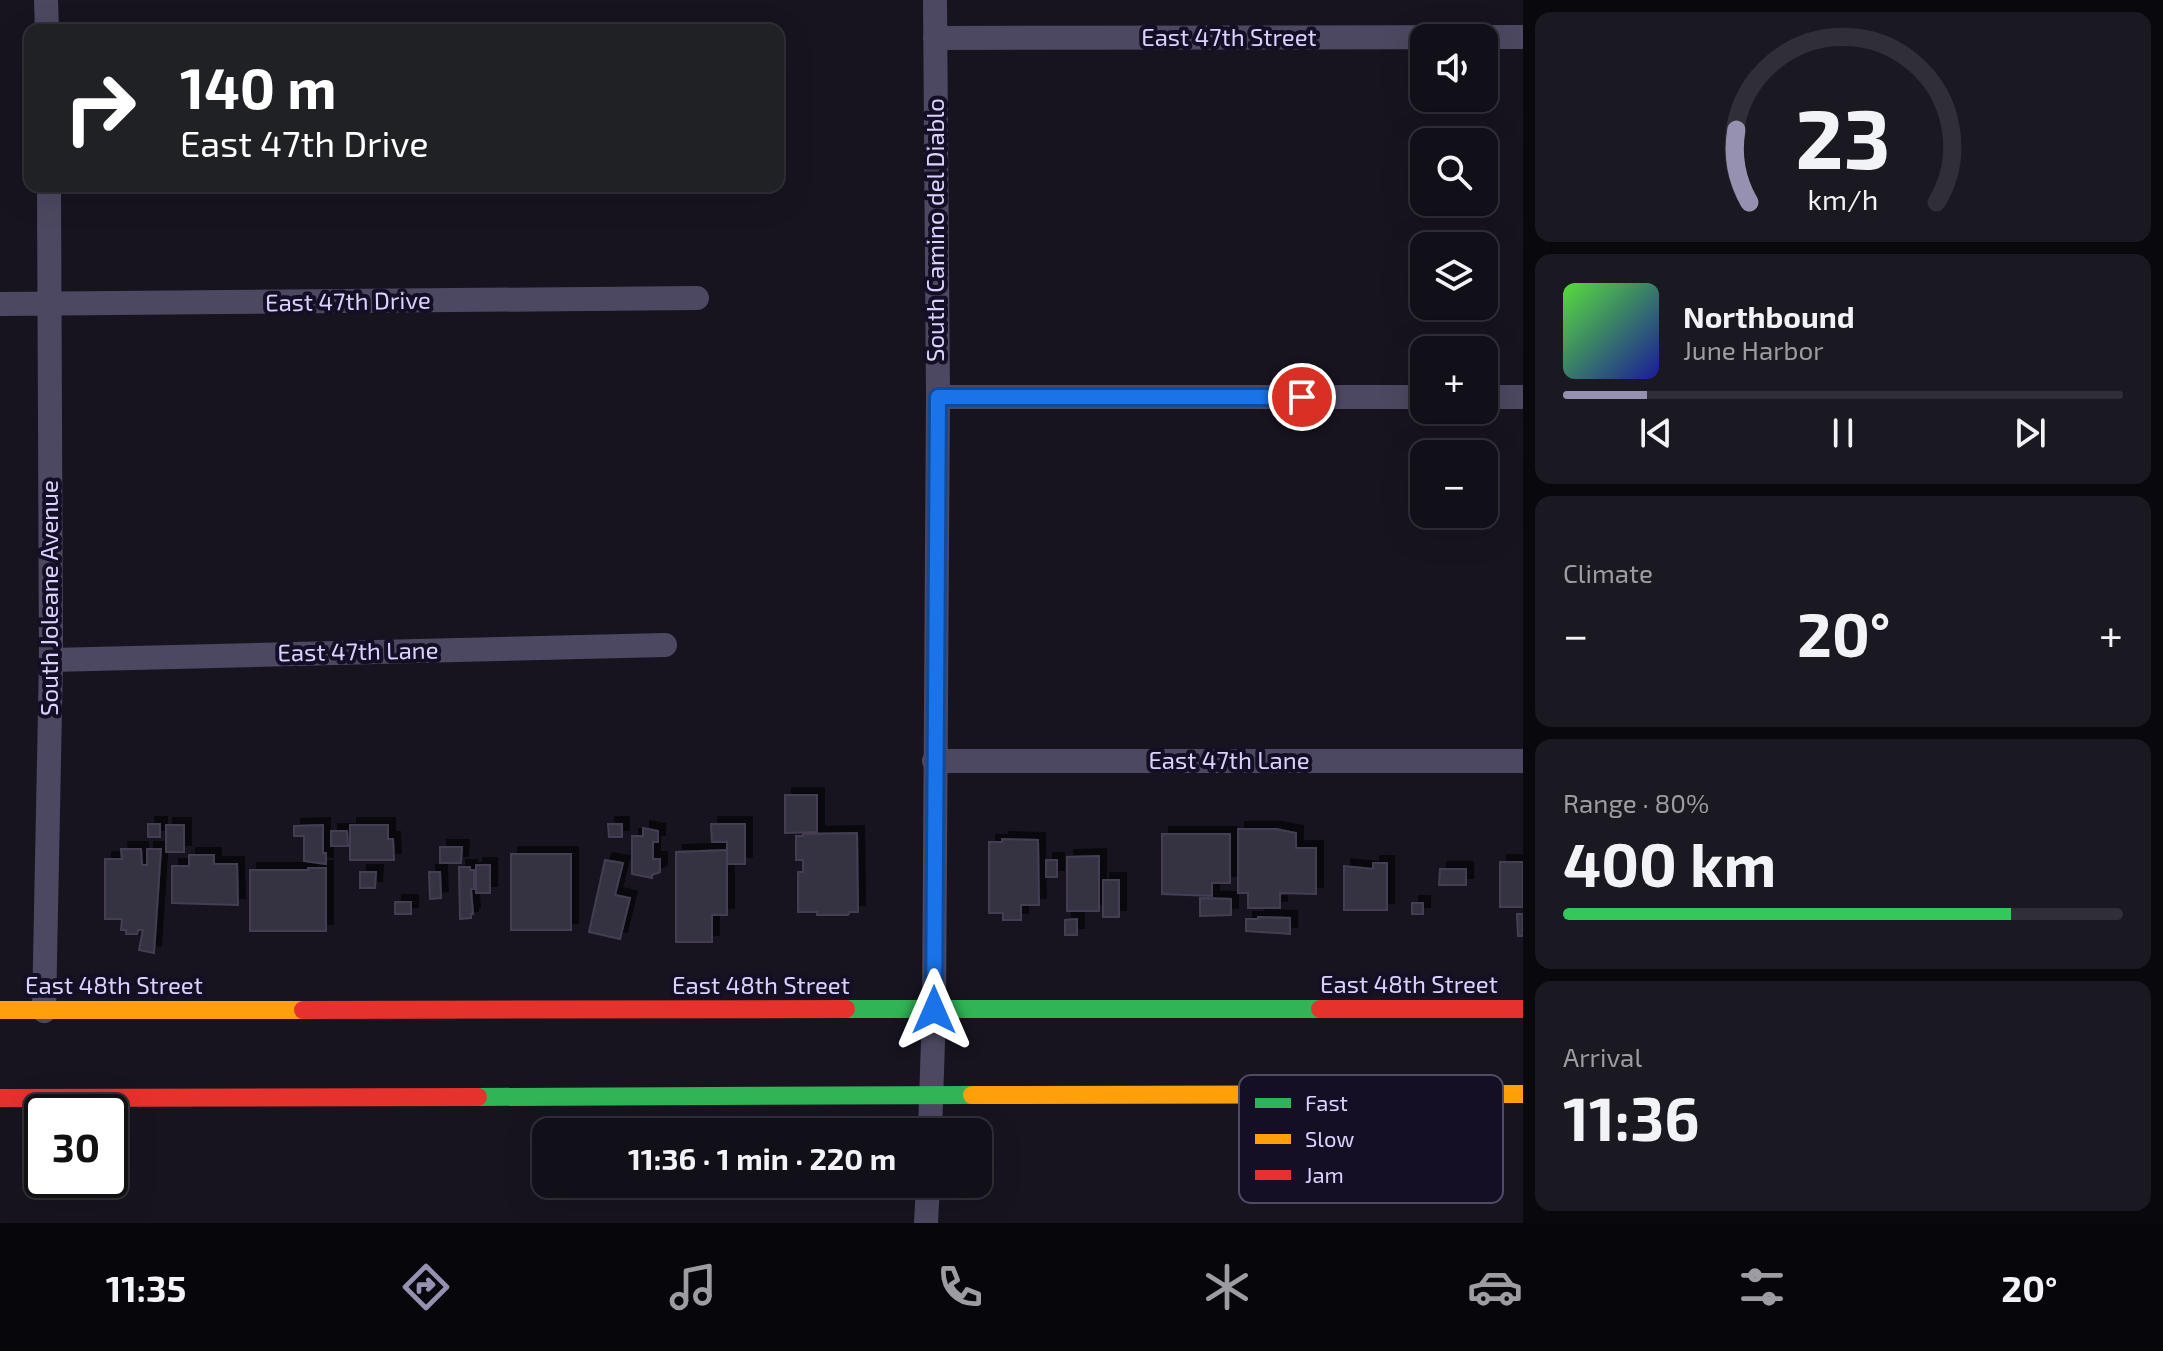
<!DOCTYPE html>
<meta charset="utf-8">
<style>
body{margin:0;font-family:"Exo 2",sans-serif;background:#1a1821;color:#f1f3f6;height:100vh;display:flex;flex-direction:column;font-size:30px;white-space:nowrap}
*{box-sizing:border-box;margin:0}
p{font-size:26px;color:#9c9ca2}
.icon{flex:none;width:44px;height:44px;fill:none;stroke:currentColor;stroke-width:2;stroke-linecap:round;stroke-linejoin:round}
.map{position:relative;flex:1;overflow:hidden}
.side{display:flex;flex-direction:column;gap:12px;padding:12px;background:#09080d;width:640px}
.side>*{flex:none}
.top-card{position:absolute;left:24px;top:24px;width:760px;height:168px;border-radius:16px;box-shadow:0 8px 32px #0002,0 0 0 2px #302f37;background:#202124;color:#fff;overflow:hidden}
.buttons{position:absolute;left:1410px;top:24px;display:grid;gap:16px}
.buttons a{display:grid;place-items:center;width:88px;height:88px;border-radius:16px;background:#110f18;box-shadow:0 8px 32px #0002,0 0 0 2px #302f37;font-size:40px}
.speed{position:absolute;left:24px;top:1094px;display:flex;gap:16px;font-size:40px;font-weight:700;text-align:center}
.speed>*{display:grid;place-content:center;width:104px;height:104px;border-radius:50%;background:#110f18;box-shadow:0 8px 32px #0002,0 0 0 2px #302f37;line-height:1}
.speed .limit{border:4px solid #111;border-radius:12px;background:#fff;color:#111}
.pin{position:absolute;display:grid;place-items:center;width:68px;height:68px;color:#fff;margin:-34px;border:4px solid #fff;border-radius:50%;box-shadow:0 2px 8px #0007}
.me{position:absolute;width:88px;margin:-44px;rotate:0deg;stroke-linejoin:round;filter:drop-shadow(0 0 6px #0008)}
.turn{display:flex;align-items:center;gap:28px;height:168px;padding:0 24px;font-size:36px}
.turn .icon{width:104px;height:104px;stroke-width:2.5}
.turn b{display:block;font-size:56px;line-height:68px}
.big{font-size:60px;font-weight:700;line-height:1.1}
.side .tile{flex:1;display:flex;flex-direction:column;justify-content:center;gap:12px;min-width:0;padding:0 28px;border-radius:16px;background:#1a1821}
.side .dial{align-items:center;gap:0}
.dial svg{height:208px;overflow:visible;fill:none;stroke:#302f37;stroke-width:7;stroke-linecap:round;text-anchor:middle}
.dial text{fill:#f1f3f6;stroke:none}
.song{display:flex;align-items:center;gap:24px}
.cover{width:96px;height:96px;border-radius:12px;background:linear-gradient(135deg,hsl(110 70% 55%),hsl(240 70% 35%))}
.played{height:8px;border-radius:4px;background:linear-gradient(90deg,#9690b1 15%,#302f37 15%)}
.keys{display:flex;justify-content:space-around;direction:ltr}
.heat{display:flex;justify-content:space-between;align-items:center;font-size:44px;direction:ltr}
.charge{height:12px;border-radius:6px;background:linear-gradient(90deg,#34c759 80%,#302f37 0)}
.trip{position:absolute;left:532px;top:1118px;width:460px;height:80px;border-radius:16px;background:#110f18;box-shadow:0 8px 32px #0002,0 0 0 2px #302f37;font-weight:700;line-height:80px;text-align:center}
.tabs{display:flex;height:128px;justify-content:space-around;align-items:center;background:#07060a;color:#9c9ca2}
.tabs .icon{width:56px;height:56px}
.tabs .current{color:#9690b1}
.tabs b{font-size:36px;color:#f1f3f6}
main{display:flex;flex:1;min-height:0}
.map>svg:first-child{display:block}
.building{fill:#353242;stroke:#443e53;stroke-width:2;filter:url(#shadow)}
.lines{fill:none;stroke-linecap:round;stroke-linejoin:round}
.street{stroke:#4c4861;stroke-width:24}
.fast{stroke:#30b455;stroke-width:18}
.slow{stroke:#ff9f0a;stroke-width:18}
.jam{stroke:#e5322d;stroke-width:18}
.route-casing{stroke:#114b97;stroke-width:20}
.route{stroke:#1a73e8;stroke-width:14}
.labels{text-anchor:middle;stroke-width:8;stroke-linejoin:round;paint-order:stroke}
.street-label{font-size:24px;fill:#dbd3ff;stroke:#140f25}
.key{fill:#140f25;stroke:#504a66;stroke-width:2}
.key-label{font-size:22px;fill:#dbd3ff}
</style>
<main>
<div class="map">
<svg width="1523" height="1223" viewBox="0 0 1523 1223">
<defs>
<filter id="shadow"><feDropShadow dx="7" dy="-7" stdDeviation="0" flood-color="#0009"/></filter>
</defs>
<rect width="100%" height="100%" fill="#171420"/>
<path class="building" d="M785,795H817V832L785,833Z
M148,824H160V837H148Z
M608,824H622V837H609Z
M711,824H745V864H727V842H712Z
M166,825H184V852H166Z
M323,825V853H326V864L304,861V836H294V826Z
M350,825H388V839H393L394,860H350Z
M643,828L658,831V842H653V859H660V872L652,875V878L632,874V836H643Z
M1238,829H1276L1296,833V848H1316V894L1280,893V908H1248V893H1238Z
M331,831H347L348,846H331Z
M857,833L858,912H850L848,915H817V912H798V872H803V860H796V836H803V834Z
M1162,834H1230V883H1212V896L1162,894Z
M1002,839L1038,840L1039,905H1021V920H1003V913H989V842H1002Z
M440,847H462L461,863H440Z
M121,849H141L142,865H147V849H161L154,953L139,950L143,930H138L137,934H126V930H121L122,919H105V859H122Z
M727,850V915H712V942H676V852Z
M511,854H571V930H511Z
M189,855H214V864H237L238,905L172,903V866H189Z
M1099,856V911H1067V857Z
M605,860L623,863L615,895L630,898L620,939L589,932Z
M1046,860H1057V877H1046Z
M1500,862H1523V907H1500Z
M1373,863H1387V910H1344V866L1373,869Z
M476,865H490V893H476Z
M459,867H470V870H474V889H471L473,914H471V918L460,919Z
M308,868H326V931H250V870H308Z
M1440,869H1466V885H1439Z
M360,872H376L375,888H360Z
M429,872H440L441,898L430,899Z
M1103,880H1119V917H1103Z
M1200,898L1231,899V915L1200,916Z
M395,902H411V914H395Z
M1412,903H1423V914H1412Z
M1517,914H1523V936H1518Z
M1258,917L1290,918V934L1246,931V919H1258Z
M1077,919V935H1065V920Z"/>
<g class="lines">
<path class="street" d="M46,0L47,30
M935,38L1523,37
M0,304L697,298
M938,397H1424
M1484,397H1523
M51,660L665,645
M934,761H1523
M44,1011L51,660L49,186
M930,1132L934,1010L938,397L935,0
M926,1223L928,1184"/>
<path class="fast" d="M846,1009H1320
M478,1097L972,1095"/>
<path class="slow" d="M0,1010H303
M972,1095L1523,1094"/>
<path class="jam" d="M1320,1009H1523
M303,1010L846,1009
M0,1098L478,1097"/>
</g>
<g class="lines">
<g class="route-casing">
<path id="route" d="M934,1010L938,397H1302"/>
</g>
<use href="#route" class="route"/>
</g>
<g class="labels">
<g class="street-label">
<text x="1229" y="46">East 47th Street</text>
<text transform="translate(936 230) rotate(-90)" y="8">South Camino del Diablo</text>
<text transform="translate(348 302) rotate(-1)" y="8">East 47th Drive</text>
<text transform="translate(50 598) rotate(-90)" y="8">South Joleane Avenue</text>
<text transform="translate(358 652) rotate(-1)" y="8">East 47th Lane</text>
<text x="1229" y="769">East 47th Lane</text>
<text x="1409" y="993">East 48th Street</text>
<text x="114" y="994">East 48th Street</text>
<text x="761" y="994">East 48th Street</text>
</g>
</g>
<rect x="1239" y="1075" width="264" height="128" rx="12" class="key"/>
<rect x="1255" y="1098" width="36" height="10" fill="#30b455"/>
<rect x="1255" y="1134" width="36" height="10" fill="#ff9f0a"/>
<rect x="1255" y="1170" width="36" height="10" fill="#e5322d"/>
<g class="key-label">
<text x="1305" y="1111">Fast</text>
<text x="1305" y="1147">Slow</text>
<text x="1305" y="1183">Jam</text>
</g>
</svg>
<div class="buttons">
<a><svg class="icon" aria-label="sound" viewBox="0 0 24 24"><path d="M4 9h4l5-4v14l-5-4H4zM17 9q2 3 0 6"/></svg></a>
<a><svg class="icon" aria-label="search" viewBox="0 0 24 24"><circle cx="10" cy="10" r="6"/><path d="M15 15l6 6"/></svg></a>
<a><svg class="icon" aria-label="layers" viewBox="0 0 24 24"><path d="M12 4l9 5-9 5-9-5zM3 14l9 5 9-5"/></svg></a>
<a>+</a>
<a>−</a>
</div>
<div class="speed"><div class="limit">30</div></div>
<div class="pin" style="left:1302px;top:397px;background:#d93025"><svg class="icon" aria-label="arrive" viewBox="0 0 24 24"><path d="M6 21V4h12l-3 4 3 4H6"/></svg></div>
<svg class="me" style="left:934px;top:1010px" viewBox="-20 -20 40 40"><path d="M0-17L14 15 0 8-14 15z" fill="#1a73e8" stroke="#fff" stroke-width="4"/></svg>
<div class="trip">11:36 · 1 min · 220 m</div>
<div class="top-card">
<div class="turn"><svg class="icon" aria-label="right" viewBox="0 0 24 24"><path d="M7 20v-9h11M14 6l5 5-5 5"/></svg><div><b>140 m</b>East 47th Drive</div></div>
</div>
</div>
<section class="side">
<div class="tile dial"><svg viewBox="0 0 100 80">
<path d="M14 69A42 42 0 1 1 86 69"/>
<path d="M14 69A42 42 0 0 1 9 41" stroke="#9690b1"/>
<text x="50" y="56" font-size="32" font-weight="700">23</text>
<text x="50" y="72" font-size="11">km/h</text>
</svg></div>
<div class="tile">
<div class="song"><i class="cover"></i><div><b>Northbound</b><p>June Harbor</p></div></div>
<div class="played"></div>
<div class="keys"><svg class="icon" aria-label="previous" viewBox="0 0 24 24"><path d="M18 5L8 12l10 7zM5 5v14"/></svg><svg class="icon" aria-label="pause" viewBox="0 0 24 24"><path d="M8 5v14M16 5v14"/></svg><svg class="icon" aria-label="next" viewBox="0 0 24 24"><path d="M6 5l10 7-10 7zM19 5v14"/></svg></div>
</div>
<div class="tile"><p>Climate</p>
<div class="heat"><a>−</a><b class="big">20°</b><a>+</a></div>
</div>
<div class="tile"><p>Range · 80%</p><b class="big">400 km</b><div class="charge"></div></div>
<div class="tile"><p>Arrival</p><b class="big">11:36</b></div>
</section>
</main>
<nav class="tabs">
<b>11:35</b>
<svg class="icon current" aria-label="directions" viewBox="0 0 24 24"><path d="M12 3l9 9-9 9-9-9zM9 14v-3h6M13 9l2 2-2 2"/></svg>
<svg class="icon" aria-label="music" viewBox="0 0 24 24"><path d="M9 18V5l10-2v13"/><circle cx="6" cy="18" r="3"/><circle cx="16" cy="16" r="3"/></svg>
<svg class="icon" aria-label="phone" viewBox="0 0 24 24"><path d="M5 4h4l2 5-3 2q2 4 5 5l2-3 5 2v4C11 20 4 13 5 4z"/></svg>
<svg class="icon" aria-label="climate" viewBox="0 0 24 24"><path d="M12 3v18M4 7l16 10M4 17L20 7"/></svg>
<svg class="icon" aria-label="car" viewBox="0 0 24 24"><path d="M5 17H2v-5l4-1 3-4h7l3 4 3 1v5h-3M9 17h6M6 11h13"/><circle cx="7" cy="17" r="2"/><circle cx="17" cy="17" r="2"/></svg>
<svg class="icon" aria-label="filters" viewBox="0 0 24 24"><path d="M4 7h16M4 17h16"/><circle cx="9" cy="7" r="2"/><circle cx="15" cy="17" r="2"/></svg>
<b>20°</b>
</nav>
